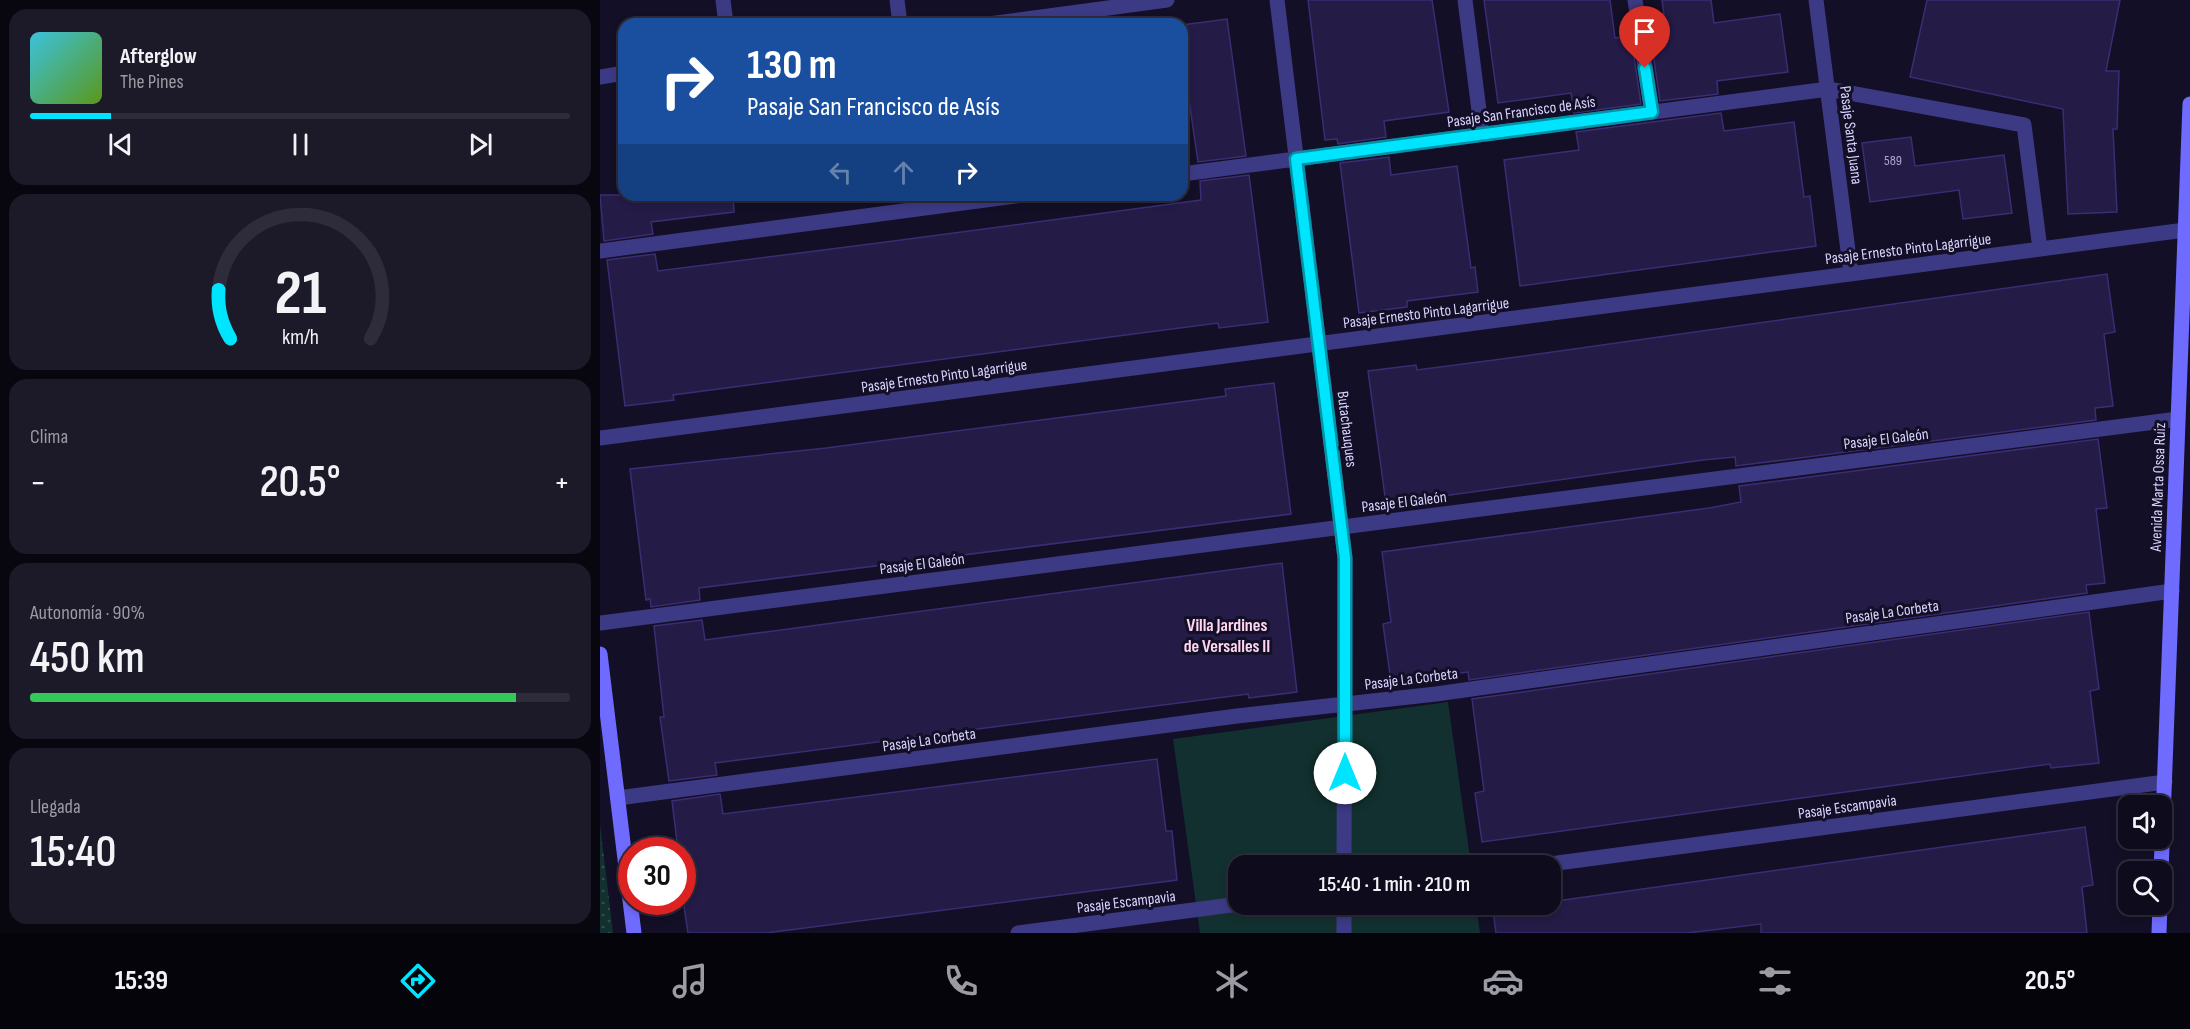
<!DOCTYPE html>
<html lang="es">
<meta charset="utf-8">
<style>
body{margin:0;font-family:"Sofia Sans Condensed",sans-serif;background:#1c1929;color:#f1f3f6;height:100vh;display:flex;flex-direction:column;font-size:22px;white-space:nowrap}
*{box-sizing:border-box;margin:0}
p{font-size:20px;color:#9b9ba3}
.icon{flex:none;width:33px;height:33px;fill:none;stroke:currentColor;stroke-width:2;stroke-linecap:round;stroke-linejoin:round}
.map{position:relative;flex:1;overflow:hidden}
.sheet{display:flex;flex-direction:column;gap:9px;padding:9px;background:#08060f;width:600px}
.sheet>*{flex:none}
.banner{position:absolute;left:18px;top:18px;width:570px;height:183px;border-radius:18px;box-shadow:0 3px 9px #0003,0 0 0 2px #2e2b3b;background:#1a4fa0;color:#fff;overflow:hidden}
.fabs{position:absolute;left:1518px;top:795px;display:grid;gap:12px}
.fabs a{display:grid;place-items:center;width:54px;height:54px;border-radius:12px;background:#0e0b1c;box-shadow:0 3px 9px #0003,0 0 0 2px #2e2b3b;font-size:30px}
.speed{position:absolute;left:18px;top:837px;display:flex;gap:12px;font-size:30px;font-weight:700;text-align:center}
.speed>*{display:grid;place-content:center;width:78px;height:78px;border-radius:50%;background:#0e0b1c;box-shadow:0 3px 9px #0003,0 0 0 2px #2e2b3b;line-height:1}
.speed .limit{border:9px solid #d22;background:#fff;color:#111}
.pin{position:absolute;display:grid;place-items:center;width:51px;height:51px;color:#fff;margin:-62px -26px;border-radius:50% 50% 50% 0;rotate:-45deg;box-shadow:0 0 6px #0007}
.pin .icon{rotate:45deg}
.me{position:absolute;width:66px;margin:-33px;rotate:0deg;stroke-linejoin:round;filter:drop-shadow(0 0 4px #0008)}
.turn{display:flex;align-items:center;gap:21px;height:126px;padding:0 30px;font-size:27px}
.turn .icon{width:78px;height:78px;stroke-width:2.5}
.turn b{display:block;font-size:42px;line-height:51px}
.lanes{display:flex;align-items:center;height:57px;padding:0 30px;background:#0003;justify-content:center;gap:30px;direction:ltr}
.lanes .off{opacity:.35}
.big{font-size:45px;font-weight:600;line-height:1.1}
.sheet .tile{flex:1;display:flex;flex-direction:column;justify-content:center;gap:9px;min-width:0;padding:0 21px;border-radius:18px;background:#1c1929}
.sheet .dial{align-items:center;gap:0}
.dial svg{height:156px;overflow:visible;fill:none;stroke:#2e2b3b;stroke-width:7;stroke-linecap:round;text-anchor:middle}
.dial text{fill:#f1f3f6;stroke:none}
.song{display:flex;align-items:center;gap:18px}
.cover{width:72px;height:72px;border-radius:9px;background:linear-gradient(135deg,hsl(190 70% 55%),hsl(90 70% 35%))}
.played{height:6px;border-radius:3px;background:linear-gradient(90deg,#00e5ff 15%,#2e2b3b 15%)}
.keys{display:flex;justify-content:space-around;direction:ltr}
.heat{display:flex;justify-content:space-between;align-items:center;font-size:33px;direction:ltr}
.charge{height:9px;border-radius:4px;background:linear-gradient(90deg,#34c759 90%,#2e2b3b 0)}
.trip{position:absolute;left:628px;top:855px;width:333px;height:60px;border-radius:18px;background:#0e0b1c;box-shadow:0 3px 9px #0003,0 0 0 2px #2e2b3b;font-weight:600;line-height:60px;text-align:center}
.dock{display:flex;height:96px;justify-content:space-around;align-items:center;background:#06040b;color:#9b9ba3}
.dock .icon{width:42px;height:42px}
.dock .selected{color:#00e5ff}
.dock b{font-size:27px;color:#f1f3f6}
main{display:flex;flex:1;min-height:0}
.map>svg:first-child{display:block}
.grass{fill:url(#grass-dots)}
.park{fill:#12302f}
.building{fill:#241b47;stroke:#3b2d73;stroke-width:1.5}
.lines{fill:none;stroke-linecap:round;stroke-linejoin:round}
.street{stroke:#3d3a85;stroke-width:15}
.secondary{stroke:#6f6bff;stroke-width:15}
.route-casing{stroke:#0095a6;stroke-width:15}
.route{stroke:#00e5ff;stroke-width:10}
.labels{text-anchor:middle;stroke-width:6;stroke-linejoin:round;paint-order:stroke}
.number-label{font-size:14px;fill:#aca6d1}
.street-label{font-size:16px;fill:#d9d4ff;stroke:#130f26}
.neighbourhood-label{font-size:18px;font-weight:bold;fill:#ffd6f0;stroke:#130f26}
</style>
<main>
<section class="sheet">
<div class="tile">
<div class="song"><i class="cover"></i><div><b>Afterglow</b><p>The Pines</p></div></div>
<div class="played"></div>
<div class="keys"><svg class="icon" aria-label="previous" viewBox="0 0 24 24"><path d="M18 5L8 12l10 7zM5 5v14"/></svg><svg class="icon" aria-label="pause" viewBox="0 0 24 24"><path d="M8 5v14M16 5v14"/></svg><svg class="icon" aria-label="next" viewBox="0 0 24 24"><path d="M6 5l10 7-10 7zM19 5v14"/></svg></div>
</div>
<div class="tile dial"><svg viewBox="0 0 100 80">
<path d="M14 69A42 42 0 1 1 86 69"/>
<path d="M14 69A42 42 0 0 1 8 44" stroke="#00e5ff"/>
<text x="50" y="56" font-size="32" font-weight="700">21</text>
<text x="50" y="72" font-size="11">km/h</text>
</svg></div>
<div class="tile"><p>Clima</p>
<div class="heat"><a>−</a><b class="big">20.5°</b><a>+</a></div>
</div>
<div class="tile"><p>Autonomía · 90%</p><b class="big">450 km</b><div class="charge"></div></div>
<div class="tile"><p>Llegada</p><b class="big">15:40</b></div>
</section>
<div class="map">
<svg width="1590" height="933" viewBox="0 0 1590 933">
<defs>
<pattern id="grass-dots" width="8" height="8" patternUnits="userSpaceOnUse" patternTransform="scale(1.5)"><rect width="8" height="8" fill="#12302f"/><path d="M2 2h.1M6 6h.1" fill="none" stroke="#344d4e" stroke-width="1.8" stroke-linecap="round"/></pattern>
</defs>
<rect width="100%" height="100%" fill="#130f26"/>
<path class="grass" d="M0,824L13,933H0Z"/>
<path class="park" d="M848,702L871,865L639,866V904L876,905L880,933H600L573,739Z"/>
<path class="building" d="M708,0H832L849,112L784,121L786,137L738,144L737,139L725,140Z
M884,0H1010L1015,38L1031,36L1041,104L974,113L971,93L898,103Z
M1062,0H1111L1114,23L1180,14L1188,72L1117,81L1118,94L1060,101L1050,33L1066,31Z
M1327,0H1520L1506,71H1519L1517,129H1513L1517,212L1468,214L1463,109L1310,77Z
M627,19L646,156L598,162L582,52V25Z
M1121,113L1124,131L1194,122L1204,197L1210,196L1216,246L920,286L904,160L979,150L976,132Z
M1311,137L1315,166L1404,155L1412,213L1363,219L1359,190L1270,202L1262,143Z
M789,157L791,175L857,166L871,268L875,267L878,292L807,301V307L759,313L740,163Z
M649,175L668,322L619,328L618,323L518,336L73,395L74,400L25,406L7,260L55,254L58,271L286,242L601,200L600,181Z
M0,195H133L134,212L51,222L53,234L4,241Z
M1507,274L1515,332L1504,334L1513,406L1495,408L1496,420L1136,466L1135,457L1103,460L786,504L768,371L816,365L817,370L917,357Z
M674,383L691,514L99,588L100,600L51,607L50,599L46,600L30,469L226,448L626,396L625,389Z
M1498,439L1507,508L1496,509L1505,583L1486,585L1487,593L869,680L868,672L791,682L783,624L791,622L782,552L1109,508L1141,502L1139,486Z
M682,563L697,692L649,698L648,694L115,763L117,775L69,781L60,717H64L54,626L102,620L105,640Z
M1489,612L1499,689L1490,691L1499,763L1451,768L1450,764L882,842L875,793L884,791L872,699Z
M557,759L566,831H572L577,880L166,933H88L82,893V850H78L72,801L120,794L123,814Z
M1485,827L1493,885L1482,887L1487,933H1161V924L1087,933H896L893,910L951,904V902L971,899Z"/>
<g class="lines">
<path class="street" d="M123,0L126,24
M297,0L300,24
M677,0L745,558L744,866
M865,0L882,134
M1035,0L1052,112
M1216,0L1251,274
M389,24L567,0
M0,77L24,73
M582,174L1228,89L1424,125L1440,249
M0,251L424,195
M0,438L1585,230
M0,623L1578,419
M18,798L637,716L836,694L1572,591
M935,866L1565,782
M418,933L639,904
M744,933V904"/>
<path class="secondary" d="M0,654L34,933
M1561,872L1590,104
M1559,933L1560,904"/>
</g>
<g class="lines">
<g class="route-casing">
<path id="route" d="M745,773V558L696,159L1052,112L1045,68"/>
</g>
<use href="#route" class="route"/>
</g>
<g class="labels">
<g class="number-label">
<text x="1293" y="165">589</text>
</g>
<g class="street-label">
<text transform="translate(921 111) rotate(-8)" y="6">Pasaje San Francisco de Asís</text>
<text transform="translate(1252 135) rotate(83)" y="6">Pasaje Santa Juana</text>
<text transform="translate(1308 248) rotate(-7)" y="6">Pasaje Ernesto Pinto Lagarrigue</text>
<text transform="translate(826 312) rotate(-7)" y="6">Pasaje Ernesto Pinto Lagarrigue</text>
<text transform="translate(344 375) rotate(-8)" y="6">Pasaje Ernesto Pinto Lagarrigue</text>
<text transform="translate(748 429) rotate(83)" y="6">Butachauques</text>
<text transform="translate(1286 438) rotate(-7)" y="6">Pasaje El Galeón</text>
<text transform="translate(1557 487) rotate(-88)" y="6">Avenida Marta Ossa Ruiz</text>
<text transform="translate(804 501) rotate(-7)" y="6">Pasaje El Galeón</text>
<text transform="translate(322 563) rotate(-7)" y="6">Pasaje El Galeón</text>
<text transform="translate(1292 611) rotate(-8)" y="6">Pasaje La Corbeta</text>
<text transform="translate(811 678) rotate(-7)" y="6">Pasaje La Corbeta</text>
<text transform="translate(329 739) rotate(-8)" y="6">Pasaje La Corbeta</text>
<text transform="translate(1247 806) rotate(-8)" y="6">Pasaje Escampavia</text>
<text transform="translate(526 901) rotate(-7)" y="6">Pasaje Escampavia</text>
</g>
<g class="neighbourhood-label">
<text x="627" y="631">Villa Jardines<tspan x="627" dy="21">de Versalles II</tspan></text>
</g>
</g>
</svg>
<div class="fabs">
<a><svg class="icon" aria-label="sound" viewBox="0 0 24 24"><path d="M4 9h4l5-4v14l-5-4H4zM17 9q2 3 0 6"/></svg></a>
<a><svg class="icon" aria-label="search" viewBox="0 0 24 24"><circle cx="10" cy="10" r="6"/><path d="M15 15l6 6"/></svg></a>
</div>
<div class="speed"><div class="limit">30</div></div>
<div class="pin" style="left:1045px;top:68px;background:#d93025"><svg class="icon" aria-label="arrive" viewBox="0 0 24 24"><path d="M6 21V4h12l-3 4 3 4H6"/></svg></div>
<svg class="me" style="left:745px;top:773px" viewBox="-20 -20 40 40"><circle r="19" fill="#fff"/><path d="M0-13L10 11 0 6-10 11z" fill="#00e5ff"/></svg>
<div class="trip">15:40 · 1 min · 210 m</div>
<div class="banner">
<div class="turn"><svg class="icon" aria-label="right" viewBox="0 0 24 24"><path d="M7 20v-9h11M14 6l5 5-5 5"/></svg><div><b>130 m</b>Pasaje San Francisco de Asís</div></div>
<div class="lanes"><svg class="icon off" aria-label="left" viewBox="0 0 24 24"><path d="M17 20v-9H6M10 6l-5 5 5 5"/></svg><svg class="icon off" aria-label="ahead" viewBox="0 0 24 24"><path d="M12 20V5M6 11l6-6 6 6"/></svg><svg class="icon" aria-label="right" viewBox="0 0 24 24"><path d="M7 20v-9h11M14 6l5 5-5 5"/></svg></div>
</div>
</div>
</main>
<nav class="dock">
<b>15:39</b>
<svg class="icon selected" aria-label="directions" viewBox="0 0 24 24"><path d="M12 3l9 9-9 9-9-9zM9 14v-3h6M13 9l2 2-2 2"/></svg>
<svg class="icon" aria-label="music" viewBox="0 0 24 24"><path d="M9 18V5l10-2v13"/><circle cx="6" cy="18" r="3"/><circle cx="16" cy="16" r="3"/></svg>
<svg class="icon" aria-label="phone" viewBox="0 0 24 24"><path d="M5 4h4l2 5-3 2q2 4 5 5l2-3 5 2v4C11 20 4 13 5 4z"/></svg>
<svg class="icon" aria-label="climate" viewBox="0 0 24 24"><path d="M12 3v18M4 7l16 10M4 17L20 7"/></svg>
<svg class="icon" aria-label="car" viewBox="0 0 24 24"><path d="M5 17H2v-5l4-1 3-4h7l3 4 3 1v5h-3M9 17h6M6 11h13"/><circle cx="7" cy="17" r="2"/><circle cx="17" cy="17" r="2"/></svg>
<svg class="icon" aria-label="filters" viewBox="0 0 24 24"><path d="M4 7h16M4 17h16"/><circle cx="9" cy="7" r="2"/><circle cx="15" cy="17" r="2"/></svg>
<b>20.5°</b>
</nav>
